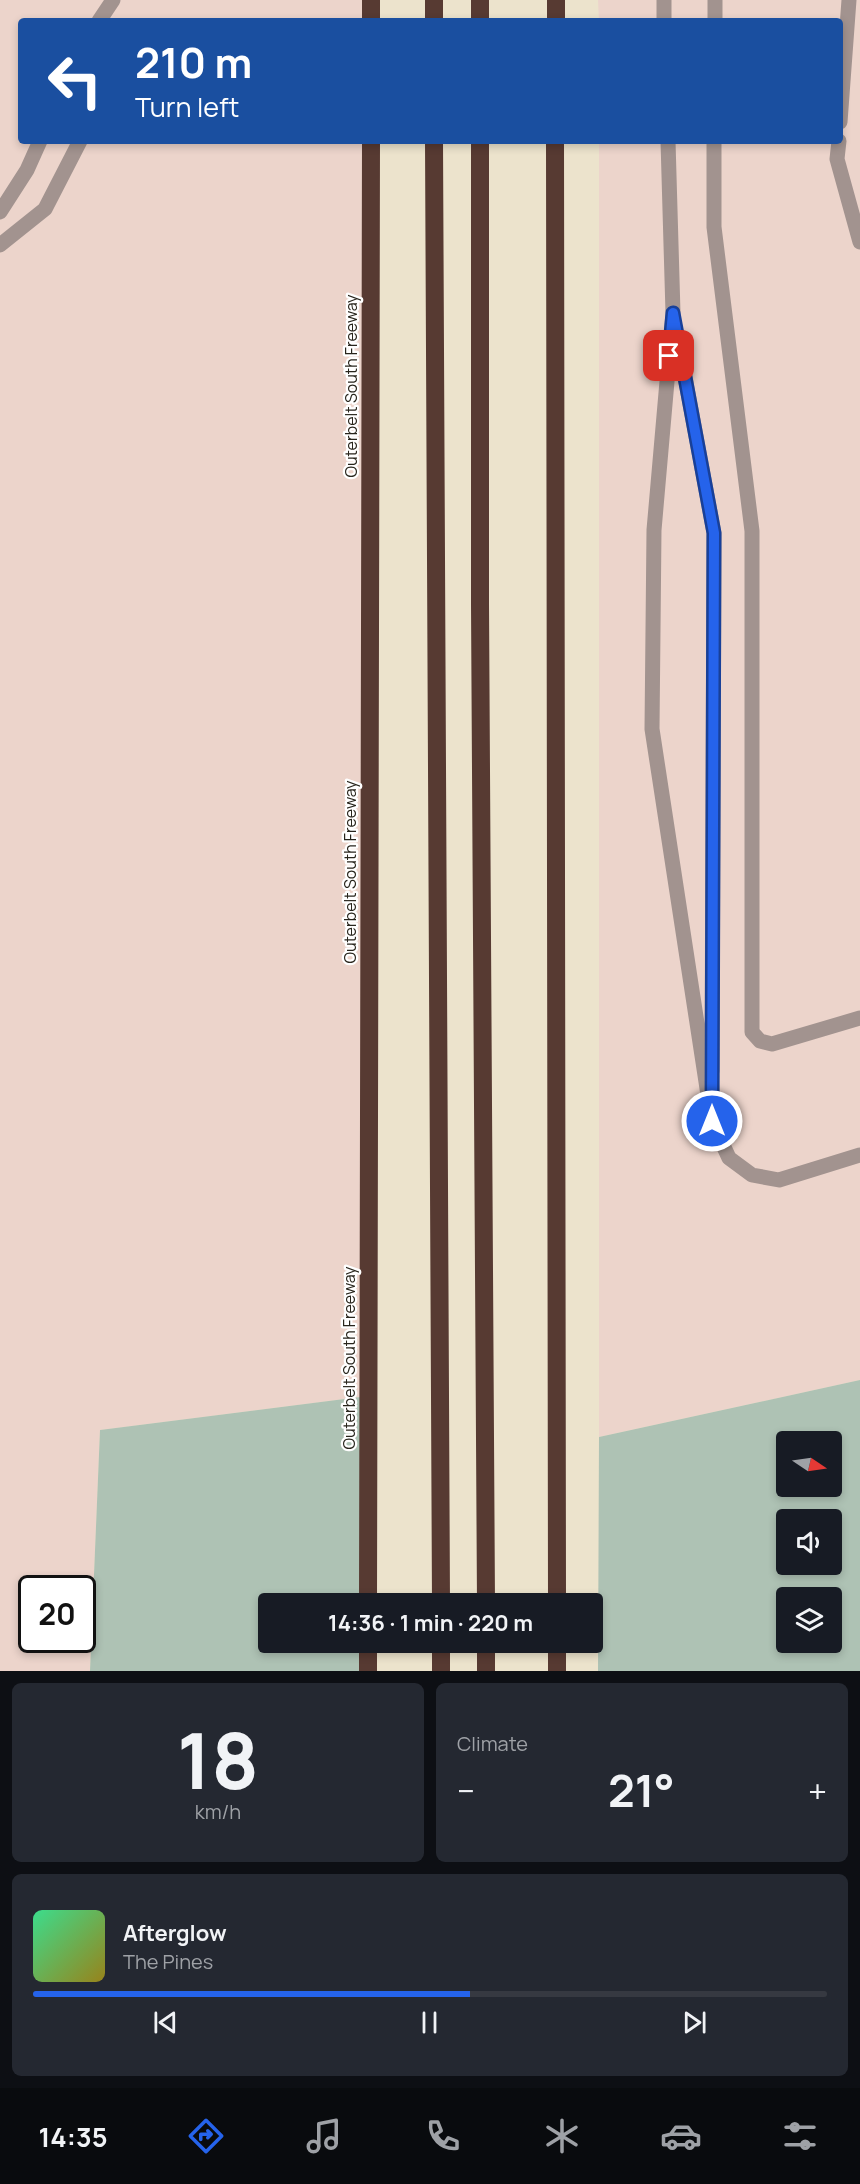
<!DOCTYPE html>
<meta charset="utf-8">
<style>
body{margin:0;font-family:Manrope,sans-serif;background:#242831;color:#f1f3f6;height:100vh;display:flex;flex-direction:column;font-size:22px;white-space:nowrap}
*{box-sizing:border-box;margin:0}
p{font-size:20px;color:#9ea1a6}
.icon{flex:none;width:33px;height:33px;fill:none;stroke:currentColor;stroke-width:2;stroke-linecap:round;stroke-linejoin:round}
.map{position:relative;height:1671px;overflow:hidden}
.panel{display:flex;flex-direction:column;gap:12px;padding:12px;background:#0d0f14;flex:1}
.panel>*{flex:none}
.guide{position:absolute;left:18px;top:18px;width:825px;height:126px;border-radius:6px;box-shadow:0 3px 9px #0003;background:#1a4fa0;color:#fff;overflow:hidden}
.needle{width:39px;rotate:103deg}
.fabs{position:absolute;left:776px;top:1431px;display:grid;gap:12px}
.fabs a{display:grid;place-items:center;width:66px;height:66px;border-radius:6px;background:#171b24;box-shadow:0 3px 9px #0003;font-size:30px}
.speed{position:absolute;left:18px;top:1575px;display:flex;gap:12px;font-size:30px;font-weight:700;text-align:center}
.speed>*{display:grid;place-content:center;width:78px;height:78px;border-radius:50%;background:#171b24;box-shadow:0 3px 9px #0003;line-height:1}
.speed .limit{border:3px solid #111;border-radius:9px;background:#fff;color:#111}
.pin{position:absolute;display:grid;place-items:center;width:51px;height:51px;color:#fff;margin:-26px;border-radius:12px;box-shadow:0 3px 9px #0006}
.me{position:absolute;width:66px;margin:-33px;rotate:0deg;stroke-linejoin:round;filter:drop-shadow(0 0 4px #0008)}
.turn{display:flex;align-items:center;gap:21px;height:126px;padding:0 18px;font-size:27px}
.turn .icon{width:78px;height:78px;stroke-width:2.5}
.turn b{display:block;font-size:42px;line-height:51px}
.big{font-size:45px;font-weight:700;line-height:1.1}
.panel .widget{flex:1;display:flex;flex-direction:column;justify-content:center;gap:9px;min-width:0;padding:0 21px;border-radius:9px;background:#242831}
.panel .dial{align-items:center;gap:0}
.dial b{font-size:78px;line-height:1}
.song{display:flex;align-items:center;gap:18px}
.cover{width:72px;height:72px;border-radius:9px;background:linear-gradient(135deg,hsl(150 70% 55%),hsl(50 70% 35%))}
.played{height:6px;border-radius:3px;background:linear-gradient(90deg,#2563eb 55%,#363941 55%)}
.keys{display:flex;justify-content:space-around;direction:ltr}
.heat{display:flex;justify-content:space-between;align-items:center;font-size:33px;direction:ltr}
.panel .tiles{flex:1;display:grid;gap:12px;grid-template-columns:1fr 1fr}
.widget:last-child{grid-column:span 2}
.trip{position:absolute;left:258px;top:1593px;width:345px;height:60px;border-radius:6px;background:#171b24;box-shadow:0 3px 9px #0003;font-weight:700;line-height:60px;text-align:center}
.tab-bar{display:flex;height:96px;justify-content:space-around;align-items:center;background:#090b0e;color:#9ea1a6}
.tab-bar .icon{width:42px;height:42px}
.tab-bar .on{color:#2563eb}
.tab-bar b{font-size:27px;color:#f1f3f6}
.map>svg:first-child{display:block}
.industrial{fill:#ecd4cb;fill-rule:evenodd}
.green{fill:#aec2b4;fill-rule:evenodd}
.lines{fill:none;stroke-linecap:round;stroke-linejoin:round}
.minor{stroke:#a2938f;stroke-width:15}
.highway{stroke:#573a32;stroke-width:18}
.route-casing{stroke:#184099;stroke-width:15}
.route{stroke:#2563eb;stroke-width:10}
.labels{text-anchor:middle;stroke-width:4.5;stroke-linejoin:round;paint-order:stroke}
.street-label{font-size:16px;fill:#28251c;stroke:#fff}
</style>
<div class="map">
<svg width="860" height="1671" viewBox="0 0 860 1671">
<rect width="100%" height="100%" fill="#ece3cc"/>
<path class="industrial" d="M0,0H371V21H21V141H371L368,1396L100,1430L90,1671H0ZM32,1588H82V1640H32Z
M598,0H860V1380L599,1437V141H840V21H599Z"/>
<path class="green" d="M860,1380V1671H598L599,1437ZM786,1442H831V1486H786ZM786,1520H831V1564H786ZM786,1598H831V1642H786Z
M368,1396V1603L268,1604V1642L368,1643V1671H90L100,1430Z"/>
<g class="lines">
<path class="minor" d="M664,0V21
M99,21L113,0
M715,21V0
M840,122L849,0
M668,141L673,313L654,530L652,729L712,1121L729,1158L752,1175L779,1180L860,1155
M714,141V227L752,531V1032L760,1041L772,1044L860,1018
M839,141L837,159L860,242
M0,212L27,170L40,141
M0,245L45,209L80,141
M677,334L714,533L712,1071"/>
<path class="highway" d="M434,0V21
M480,0V21
M371,21V0
M556,21V0
M434,141L441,1604
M480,141V604L486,1604
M555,141L557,1604
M368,1604L371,141
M368,1642V1671
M441,1642V1671
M486,1642V1671
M557,1671V1642"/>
</g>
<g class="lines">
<g class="route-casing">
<path id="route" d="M669,356L673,313L714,533L712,1121"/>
</g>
<use href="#route" class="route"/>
</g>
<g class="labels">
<g class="street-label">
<text transform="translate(351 386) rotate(-90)" y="6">Outerbelt South Freeway</text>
<text transform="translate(350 872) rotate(-90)" y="6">Outerbelt South Freeway</text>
<text transform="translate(349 1358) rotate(-90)" y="6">Outerbelt South Freeway</text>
</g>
</g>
</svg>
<div class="fabs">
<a><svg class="needle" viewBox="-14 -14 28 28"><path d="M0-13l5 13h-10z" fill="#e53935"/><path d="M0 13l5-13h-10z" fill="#9ea1a6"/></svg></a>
<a><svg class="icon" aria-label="sound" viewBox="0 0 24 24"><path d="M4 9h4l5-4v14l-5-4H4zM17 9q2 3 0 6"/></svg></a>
<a><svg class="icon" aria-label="layers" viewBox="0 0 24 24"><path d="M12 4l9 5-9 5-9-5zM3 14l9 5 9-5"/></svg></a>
</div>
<div class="speed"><div class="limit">20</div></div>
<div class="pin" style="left:669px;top:356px;background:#d93025"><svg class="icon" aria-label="arrive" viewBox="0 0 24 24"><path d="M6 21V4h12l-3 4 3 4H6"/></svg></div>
<svg class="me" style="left:712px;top:1121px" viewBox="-20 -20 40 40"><circle r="17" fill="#2563eb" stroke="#fff" stroke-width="3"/><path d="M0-11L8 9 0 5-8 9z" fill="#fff"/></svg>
<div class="trip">14:36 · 1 min · 220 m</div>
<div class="guide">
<div class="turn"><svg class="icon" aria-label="left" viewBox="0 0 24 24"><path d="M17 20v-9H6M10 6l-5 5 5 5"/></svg><div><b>210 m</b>Turn left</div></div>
</div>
</div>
<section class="panel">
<div class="tiles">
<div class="widget dial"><b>18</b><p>km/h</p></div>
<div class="widget"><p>Climate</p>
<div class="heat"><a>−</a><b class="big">21°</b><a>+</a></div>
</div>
<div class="widget">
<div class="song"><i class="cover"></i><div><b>Afterglow</b><p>The Pines</p></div></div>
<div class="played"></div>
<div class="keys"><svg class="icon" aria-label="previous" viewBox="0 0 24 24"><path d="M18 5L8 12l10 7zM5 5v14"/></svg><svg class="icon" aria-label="pause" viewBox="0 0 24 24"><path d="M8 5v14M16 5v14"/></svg><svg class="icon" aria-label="next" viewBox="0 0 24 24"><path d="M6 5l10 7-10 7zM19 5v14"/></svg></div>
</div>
</div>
</section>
<nav class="tab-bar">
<b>14:35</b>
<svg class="icon on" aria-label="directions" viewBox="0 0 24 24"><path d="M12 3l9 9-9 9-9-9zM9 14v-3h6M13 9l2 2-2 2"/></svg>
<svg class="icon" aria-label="music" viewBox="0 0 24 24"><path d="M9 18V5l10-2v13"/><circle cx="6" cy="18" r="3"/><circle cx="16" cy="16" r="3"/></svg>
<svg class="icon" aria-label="phone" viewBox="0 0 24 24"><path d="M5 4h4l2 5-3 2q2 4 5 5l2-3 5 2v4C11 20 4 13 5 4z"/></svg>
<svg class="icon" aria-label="climate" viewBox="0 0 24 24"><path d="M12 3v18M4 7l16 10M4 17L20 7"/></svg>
<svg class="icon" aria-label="car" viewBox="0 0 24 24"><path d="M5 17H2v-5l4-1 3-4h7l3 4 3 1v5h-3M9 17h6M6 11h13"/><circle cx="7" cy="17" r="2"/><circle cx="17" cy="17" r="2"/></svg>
<svg class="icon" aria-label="filters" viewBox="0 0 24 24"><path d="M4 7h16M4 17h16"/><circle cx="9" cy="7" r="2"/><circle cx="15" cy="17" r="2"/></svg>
</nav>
